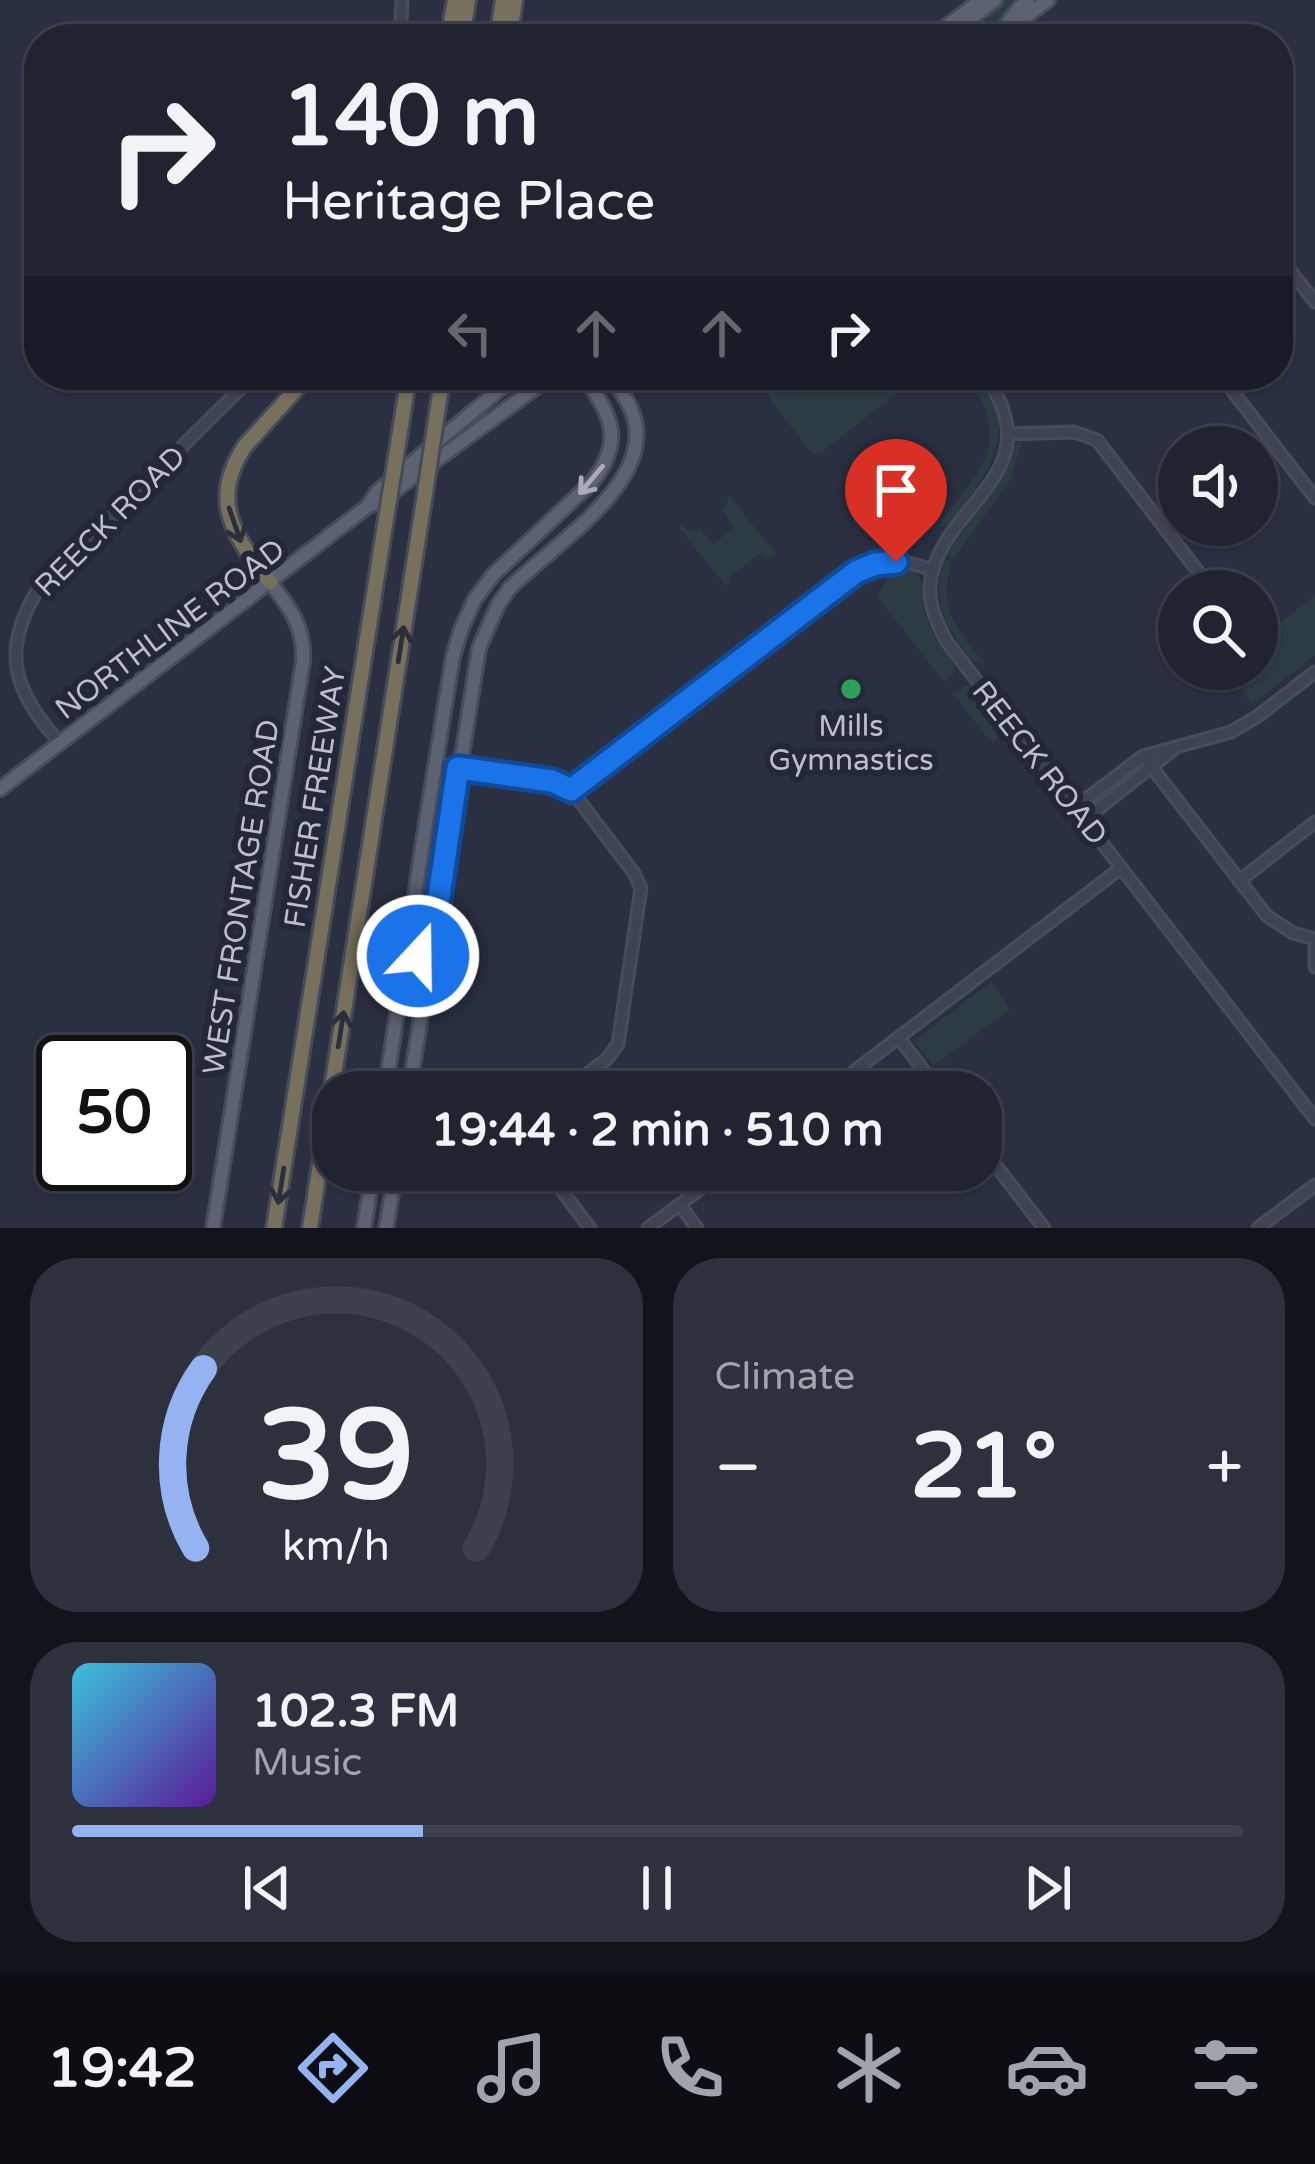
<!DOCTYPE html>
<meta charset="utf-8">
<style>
body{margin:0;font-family:"Varela Round",sans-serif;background:#2d303d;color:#f1f3f6;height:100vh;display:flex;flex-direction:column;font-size:45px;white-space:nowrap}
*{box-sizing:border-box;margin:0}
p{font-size:39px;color:#a2a4ab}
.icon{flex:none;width:66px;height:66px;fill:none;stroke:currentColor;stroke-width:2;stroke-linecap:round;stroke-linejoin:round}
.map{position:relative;height:1228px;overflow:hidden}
.side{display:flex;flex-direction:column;gap:30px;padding:30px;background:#12141b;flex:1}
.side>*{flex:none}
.guide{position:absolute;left:24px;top:24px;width:1269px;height:366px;border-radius:48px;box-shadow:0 3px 9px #0004,0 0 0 3px #3d414d;background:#202431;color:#f1f3f6;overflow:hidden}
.buttons{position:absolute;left:1158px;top:426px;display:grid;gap:24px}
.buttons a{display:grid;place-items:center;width:120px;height:120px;border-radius:50%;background:#202431;box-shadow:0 3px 9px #0004,0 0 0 3px #3d414d;font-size:60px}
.speed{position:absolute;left:36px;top:1035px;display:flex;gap:24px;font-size:60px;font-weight:700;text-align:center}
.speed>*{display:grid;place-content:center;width:156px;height:156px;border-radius:50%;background:#202431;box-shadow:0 3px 9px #0004,0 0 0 3px #3d414d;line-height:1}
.speed .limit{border:6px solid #111;border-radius:18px;background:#fff;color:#111}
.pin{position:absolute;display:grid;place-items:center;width:102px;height:102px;color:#fff;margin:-123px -51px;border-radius:50% 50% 50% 0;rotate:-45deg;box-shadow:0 0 12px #0007}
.pin .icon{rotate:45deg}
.me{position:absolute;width:132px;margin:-66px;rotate:21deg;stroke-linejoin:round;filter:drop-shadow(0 0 9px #0008)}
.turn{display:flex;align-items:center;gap:42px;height:252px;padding:0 60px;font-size:54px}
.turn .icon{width:156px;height:156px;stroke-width:2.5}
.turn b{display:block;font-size:84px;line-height:102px}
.lanes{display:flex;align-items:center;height:114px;padding:0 60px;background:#0003;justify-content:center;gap:60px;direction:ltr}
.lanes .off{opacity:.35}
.big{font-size:90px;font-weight:700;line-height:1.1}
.side .widget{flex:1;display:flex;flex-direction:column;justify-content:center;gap:18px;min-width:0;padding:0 42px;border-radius:48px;background:#2d303d}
.side .dial{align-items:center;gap:0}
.dial svg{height:312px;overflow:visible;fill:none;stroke:#3d414d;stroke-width:7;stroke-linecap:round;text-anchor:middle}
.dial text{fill:#f1f3f6;stroke:none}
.song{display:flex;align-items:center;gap:36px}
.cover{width:144px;height:144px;border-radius:18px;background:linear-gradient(135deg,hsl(190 70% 55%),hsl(270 70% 35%))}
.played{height:12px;border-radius:6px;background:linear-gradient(90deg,#95b2f1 30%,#3d414d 30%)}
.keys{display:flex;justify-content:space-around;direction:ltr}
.heat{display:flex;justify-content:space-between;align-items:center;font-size:66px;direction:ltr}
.side .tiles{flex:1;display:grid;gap:30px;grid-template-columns:1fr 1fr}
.widget:last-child{grid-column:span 2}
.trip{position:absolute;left:312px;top:1071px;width:690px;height:120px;border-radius:48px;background:#202431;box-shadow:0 3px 9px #0004,0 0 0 3px #3d414d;font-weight:700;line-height:120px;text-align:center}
.tab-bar{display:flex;height:192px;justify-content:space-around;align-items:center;background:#0d0e14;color:#a2a4ab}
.tab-bar .icon{width:84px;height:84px}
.tab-bar .selected{color:#95b2f1}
.tab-bar b{font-size:54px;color:#f1f3f6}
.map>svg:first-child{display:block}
.green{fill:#2c3c42}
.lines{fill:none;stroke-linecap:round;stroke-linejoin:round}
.minor-casing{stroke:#474c5b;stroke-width:15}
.major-casing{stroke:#474c5b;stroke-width:18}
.highway-casing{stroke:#454b59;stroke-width:20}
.minor{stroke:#3e4351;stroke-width:9}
.major{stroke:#5c6271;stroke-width:12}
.highway{stroke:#77705c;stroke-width:14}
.highway-bridge-casing{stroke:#454b59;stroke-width:20;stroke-linecap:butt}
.highway-bridge{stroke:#77705c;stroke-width:14}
.oneway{stroke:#a8acb9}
.oneway2{stroke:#2a2f3b}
.route-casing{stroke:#114b97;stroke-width:30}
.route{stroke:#1a73e8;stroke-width:21}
.leisure-dot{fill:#2e9e5b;stroke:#222837;stroke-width:4.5}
.labels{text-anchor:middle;stroke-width:12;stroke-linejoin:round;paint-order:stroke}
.street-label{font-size:30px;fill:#bbbfcb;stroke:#222837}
.poi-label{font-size:30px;fill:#bbbfcb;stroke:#222837}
</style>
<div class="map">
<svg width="1315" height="1228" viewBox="0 0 1315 1228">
<rect width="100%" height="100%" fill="#2a3041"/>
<path class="green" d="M1000,0H1023L981,39H959V33Z
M759,375H782L798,395L825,375H920L821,453L815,454L809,450L772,402Z
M965,375H971C1028,430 985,476 948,525L942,527L939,526L941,521C984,465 1014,441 965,375Z
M1023,439L1010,481L953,559L946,556L953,545L1003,478L1014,447Z
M729,495L776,554L768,559L762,552L727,579L730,583L725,586L679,527L682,524L687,530H696L699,528L713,544L734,528L722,510L726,507Z
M945,559L952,561C936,607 957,629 984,663L972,661C947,628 929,601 945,559Z
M898,569L916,572C925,584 920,596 924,611C929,632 942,648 955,665L953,676L944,682L877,596L891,573Z
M1315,596V655L1252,704L1225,669H1257V640Z
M966,685L972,687L1002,726L1001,734L992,743L953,694Z
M991,982L1010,1009L933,1066L914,1041Z"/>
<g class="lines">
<g class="minor-casing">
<path id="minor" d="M400,39L402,0
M1278,255L1315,302
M984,375C1058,476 935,505 930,587C929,607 938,625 947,642L1315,1119
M1220,375L1315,498
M1007,434L1074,432L1097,440L1213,591
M60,743C14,691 0,653 37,591L254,375
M1143,756L1267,916L1293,933L1315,939
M436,764L562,784L571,790L634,873L641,888L618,1044L607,1059L562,1092
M571,790L857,572C883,559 907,559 933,571
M1070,802L1089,797L1143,756L1231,732L1258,716L1315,672
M1088,825L1098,809L1174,749
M1239,881L1315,822
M1315,947V967
M899,1038L940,1092
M827,1092L1121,868
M981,1146L1044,1228
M546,1170L590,1228
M680,1205L697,1228
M648,1228L726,1170
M1258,1228L1315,1185"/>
</g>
<g class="major-casing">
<path id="major" d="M1004,28L1019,8L1028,0
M930,39L981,0
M950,39L952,33L995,0
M996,39L1048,0
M369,504L377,492L517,375
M0,789L368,506L379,502L553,375
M385,1092L424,835L453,656L462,627L475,599L493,575L592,482C626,439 610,416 584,375
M409,1092L479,648L498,605L509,589C551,545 665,479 630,407C625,396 617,385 610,375
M213,1228L303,661C305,627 290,608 270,582
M364,1228L373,1170
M386,1228L396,1170"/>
</g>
<g class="highway-casing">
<path id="highway" d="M448,39L455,0
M462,39L468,0
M497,39L503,0
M509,39L515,0
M437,413L443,375
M398,444L409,375
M270,582C235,538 208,501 245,446L309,375
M274,1228L384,531
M310,1228L424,500"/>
</g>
<use href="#minor" class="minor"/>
<use href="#major" class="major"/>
<use href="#highway" class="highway"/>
<g class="highway-bridge-casing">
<path id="highway-bridge" d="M424,500L437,413
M384,531L398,444"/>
</g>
<use href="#highway-bridge" class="highway-bridge"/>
</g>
<defs><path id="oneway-shaft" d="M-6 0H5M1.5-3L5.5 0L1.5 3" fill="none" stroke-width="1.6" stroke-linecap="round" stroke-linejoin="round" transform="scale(3)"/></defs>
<use class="oneway" href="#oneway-shaft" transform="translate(591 480) rotate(130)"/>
<g class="oneway2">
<use href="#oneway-shaft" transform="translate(235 525) rotate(71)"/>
<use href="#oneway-shaft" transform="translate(401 644) rotate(-81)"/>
<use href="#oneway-shaft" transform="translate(341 1029) rotate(-81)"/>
<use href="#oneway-shaft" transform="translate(281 1186) rotate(99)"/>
</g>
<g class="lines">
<g class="route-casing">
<path id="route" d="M418,956L431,950L458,768L552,781L571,790L856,572L875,564L896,562"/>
</g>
<use href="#route" class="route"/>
</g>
<circle class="leisure-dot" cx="851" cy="689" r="12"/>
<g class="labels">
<g class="street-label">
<text transform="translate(110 521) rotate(-45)" y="10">REECK ROAD</text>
<text transform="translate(170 629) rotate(-37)" y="10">NORTHLINE ROAD</text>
<text transform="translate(1040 763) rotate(52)" y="10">REECK ROAD</text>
<text transform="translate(315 797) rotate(-81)" y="10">FISHER FREEWAY</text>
<text transform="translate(241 897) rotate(-81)" y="10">WEST FRONTAGE ROAD</text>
</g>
<g class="poi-label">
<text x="851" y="736">Mills<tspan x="851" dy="34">Gymnastics</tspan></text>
</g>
</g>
</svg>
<div class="buttons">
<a><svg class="icon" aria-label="sound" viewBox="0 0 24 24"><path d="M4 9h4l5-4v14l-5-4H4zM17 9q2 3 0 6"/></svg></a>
<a><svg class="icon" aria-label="search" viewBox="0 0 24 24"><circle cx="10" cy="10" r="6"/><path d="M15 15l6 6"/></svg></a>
</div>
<div class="speed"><div class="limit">50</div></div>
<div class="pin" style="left:896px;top:562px;background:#d93025"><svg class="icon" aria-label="arrive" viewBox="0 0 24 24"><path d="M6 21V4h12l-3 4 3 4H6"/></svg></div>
<svg class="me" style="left:418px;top:956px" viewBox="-20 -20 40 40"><circle r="17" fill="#1a73e8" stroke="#fff" stroke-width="3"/><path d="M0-11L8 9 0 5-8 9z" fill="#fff"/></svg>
<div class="trip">19:44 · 2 min · 510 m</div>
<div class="guide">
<div class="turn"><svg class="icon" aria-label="right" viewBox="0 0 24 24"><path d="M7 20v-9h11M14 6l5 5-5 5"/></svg><div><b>140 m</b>Heritage Place</div></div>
<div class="lanes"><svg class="icon off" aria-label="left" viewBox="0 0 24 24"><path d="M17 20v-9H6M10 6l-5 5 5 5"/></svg><svg class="icon off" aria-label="ahead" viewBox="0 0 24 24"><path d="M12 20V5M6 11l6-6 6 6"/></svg><svg class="icon off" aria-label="ahead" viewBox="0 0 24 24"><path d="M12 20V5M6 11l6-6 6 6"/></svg><svg class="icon" aria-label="right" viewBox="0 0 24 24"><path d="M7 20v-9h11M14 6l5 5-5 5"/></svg></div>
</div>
</div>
<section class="side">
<div class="tiles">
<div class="widget dial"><svg viewBox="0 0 100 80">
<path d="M14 69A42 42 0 1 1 86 69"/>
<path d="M14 69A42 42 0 0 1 16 23" stroke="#95b2f1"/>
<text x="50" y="56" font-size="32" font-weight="700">39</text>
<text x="50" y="72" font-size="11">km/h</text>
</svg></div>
<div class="widget"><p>Climate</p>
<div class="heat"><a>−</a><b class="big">21°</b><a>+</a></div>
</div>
<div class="widget">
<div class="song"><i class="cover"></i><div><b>102.3 FM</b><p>Music</p></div></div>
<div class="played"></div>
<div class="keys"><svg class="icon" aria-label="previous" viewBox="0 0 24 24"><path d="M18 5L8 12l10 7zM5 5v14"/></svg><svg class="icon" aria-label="pause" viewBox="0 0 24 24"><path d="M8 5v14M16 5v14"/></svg><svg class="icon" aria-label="next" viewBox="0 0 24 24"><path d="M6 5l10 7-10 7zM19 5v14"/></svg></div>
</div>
</div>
</section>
<nav class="tab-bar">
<b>19:42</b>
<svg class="icon selected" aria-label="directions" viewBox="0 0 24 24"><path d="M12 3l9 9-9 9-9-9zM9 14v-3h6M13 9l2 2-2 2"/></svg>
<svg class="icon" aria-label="music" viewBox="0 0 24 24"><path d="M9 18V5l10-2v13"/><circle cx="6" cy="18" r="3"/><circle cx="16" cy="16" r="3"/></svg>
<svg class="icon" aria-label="phone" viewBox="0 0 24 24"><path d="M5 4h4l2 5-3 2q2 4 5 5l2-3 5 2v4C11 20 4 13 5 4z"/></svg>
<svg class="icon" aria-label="climate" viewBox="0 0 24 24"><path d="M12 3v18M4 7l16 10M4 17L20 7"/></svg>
<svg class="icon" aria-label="car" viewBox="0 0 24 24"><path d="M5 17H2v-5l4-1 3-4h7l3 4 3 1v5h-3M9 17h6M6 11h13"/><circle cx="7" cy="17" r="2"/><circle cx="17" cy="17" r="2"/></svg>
<svg class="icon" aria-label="filters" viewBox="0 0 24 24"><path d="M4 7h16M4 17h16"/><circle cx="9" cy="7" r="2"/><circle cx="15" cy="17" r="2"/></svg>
</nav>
